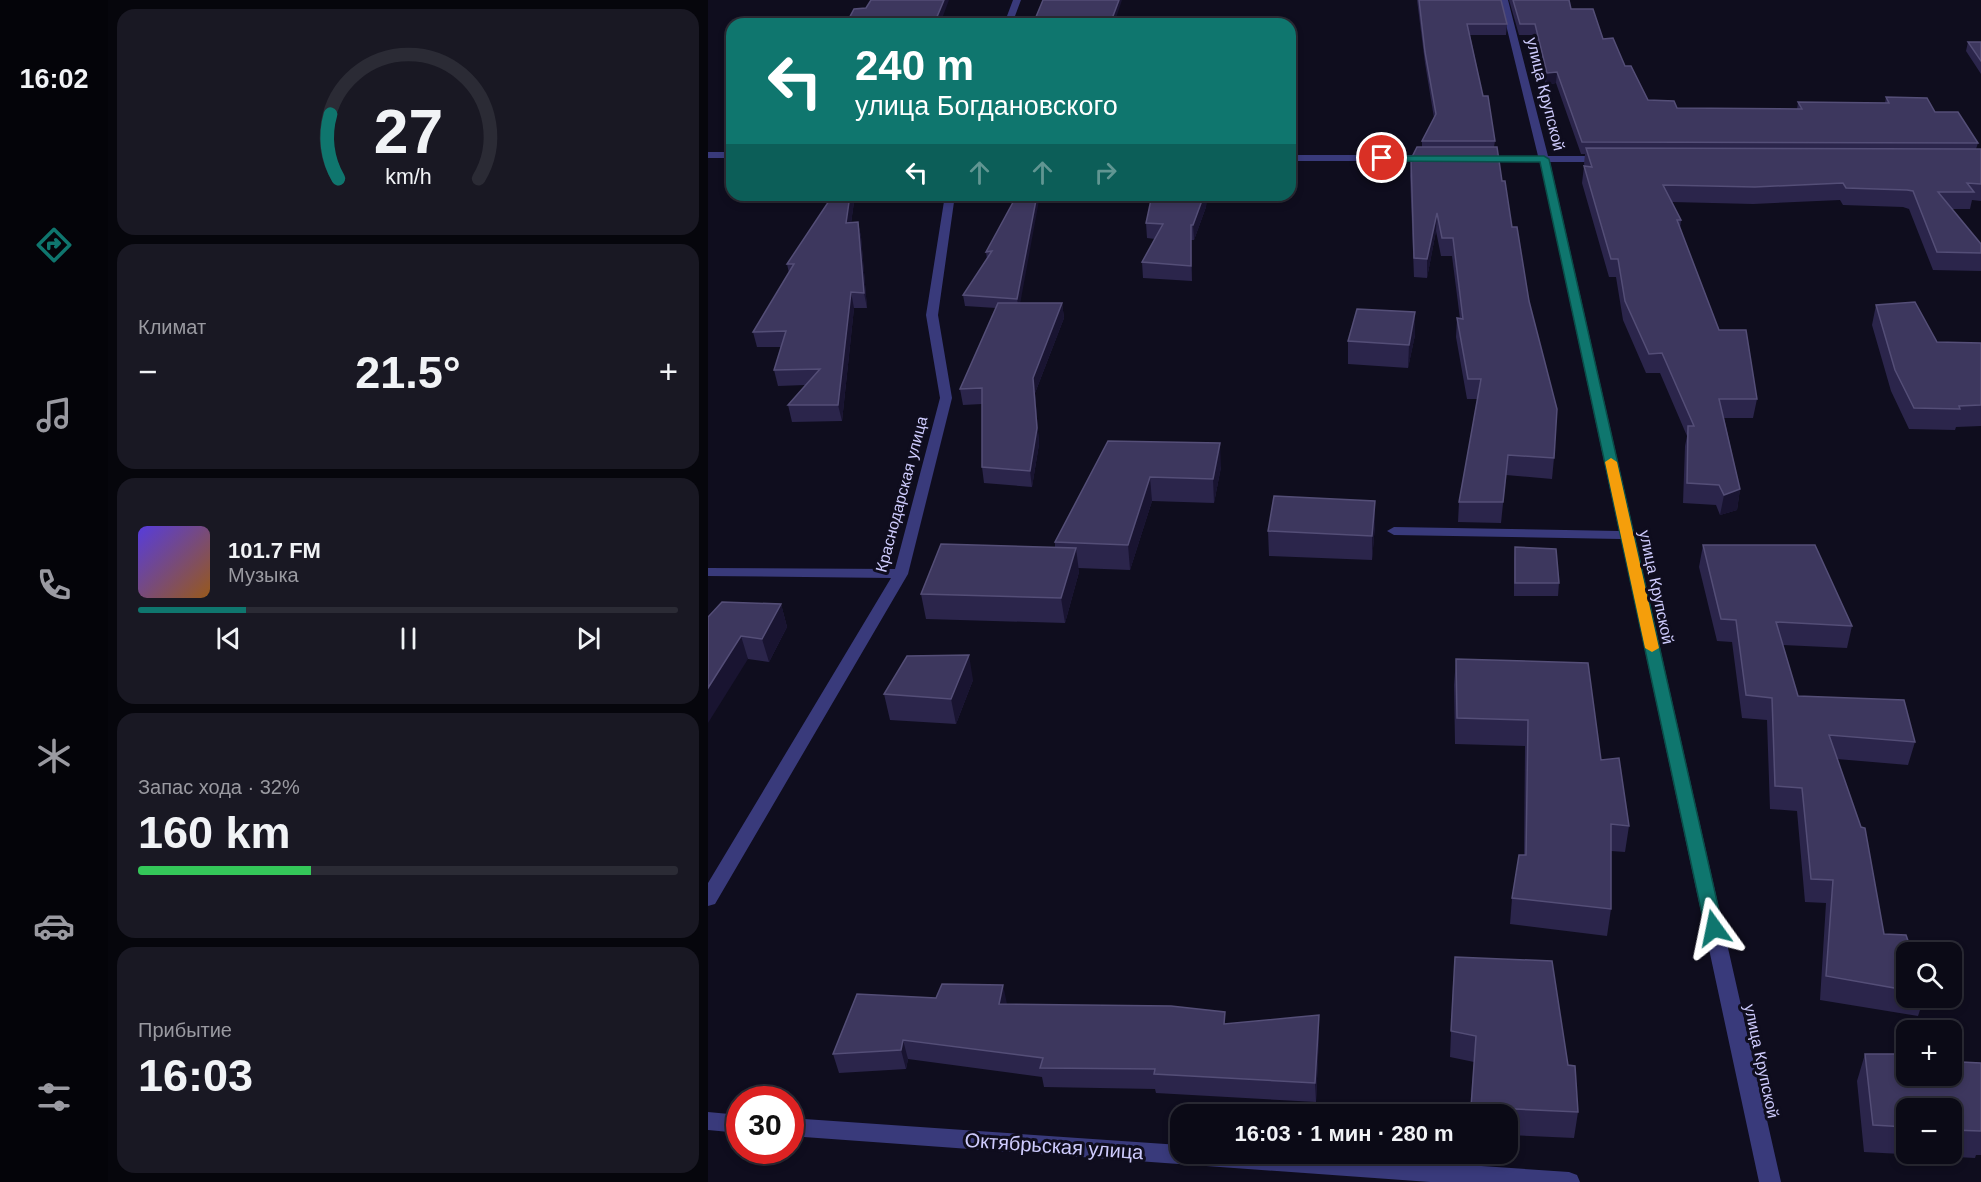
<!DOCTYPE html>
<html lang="ru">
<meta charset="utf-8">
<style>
body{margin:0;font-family:Arial,sans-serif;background:#191823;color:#f1f3f6;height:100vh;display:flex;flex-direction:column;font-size:22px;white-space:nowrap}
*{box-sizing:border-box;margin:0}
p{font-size:20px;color:#9a9aa1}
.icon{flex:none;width:33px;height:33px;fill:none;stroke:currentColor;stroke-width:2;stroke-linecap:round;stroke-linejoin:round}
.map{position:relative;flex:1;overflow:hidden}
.drawer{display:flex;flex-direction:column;gap:9px;padding:9px;background:#06060c;width:600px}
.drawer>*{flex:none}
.hud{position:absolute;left:18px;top:18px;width:570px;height:183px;border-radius:18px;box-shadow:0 3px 9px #0003,0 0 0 2px #2b2b35;background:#0f766e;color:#fff;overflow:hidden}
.controls{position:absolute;left:1188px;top:942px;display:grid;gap:12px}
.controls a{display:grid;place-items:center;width:66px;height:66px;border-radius:12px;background:#0b0a16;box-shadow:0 3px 9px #0003,0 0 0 2px #2b2b35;font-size:30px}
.speed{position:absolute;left:18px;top:1086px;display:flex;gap:12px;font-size:30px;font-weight:700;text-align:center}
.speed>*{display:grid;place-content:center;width:78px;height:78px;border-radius:50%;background:#0b0a16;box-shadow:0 3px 9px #0003,0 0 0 2px #2b2b35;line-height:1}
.speed .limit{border:9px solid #d22;background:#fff;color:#111}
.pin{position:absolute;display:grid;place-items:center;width:51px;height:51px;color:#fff;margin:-26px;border:3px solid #fff;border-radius:50%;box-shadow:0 2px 6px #0007}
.me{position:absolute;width:66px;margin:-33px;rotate:348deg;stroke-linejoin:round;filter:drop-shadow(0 0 4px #0008)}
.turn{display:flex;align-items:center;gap:21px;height:126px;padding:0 30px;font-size:27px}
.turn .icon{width:78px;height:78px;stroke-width:2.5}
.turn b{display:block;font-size:42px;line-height:51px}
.lanes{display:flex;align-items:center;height:57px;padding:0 30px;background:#0003;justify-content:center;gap:30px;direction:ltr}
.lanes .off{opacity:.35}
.big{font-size:45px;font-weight:800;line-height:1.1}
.drawer .card{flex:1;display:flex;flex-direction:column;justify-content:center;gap:9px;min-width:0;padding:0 21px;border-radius:18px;background:#191823}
.drawer .dial{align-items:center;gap:0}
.dial svg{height:156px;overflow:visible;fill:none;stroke:#2b2b35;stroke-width:7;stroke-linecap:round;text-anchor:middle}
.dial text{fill:#f1f3f6;stroke:none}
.song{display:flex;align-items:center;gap:18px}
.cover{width:72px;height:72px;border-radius:9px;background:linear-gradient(135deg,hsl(250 70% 55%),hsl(30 70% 35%))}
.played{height:6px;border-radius:3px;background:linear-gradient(90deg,#0f766e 20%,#2b2b35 20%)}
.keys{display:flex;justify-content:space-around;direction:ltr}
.heat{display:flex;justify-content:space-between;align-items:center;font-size:33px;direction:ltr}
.charge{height:9px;border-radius:4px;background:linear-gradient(90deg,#34c759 32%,#2b2b35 0)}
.trip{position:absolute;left:462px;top:1104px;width:348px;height:60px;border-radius:18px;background:#0b0a16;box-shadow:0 3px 9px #0003,0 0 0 2px #2b2b35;font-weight:800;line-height:60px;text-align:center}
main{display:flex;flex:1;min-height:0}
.tab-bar{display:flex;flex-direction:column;width:108px;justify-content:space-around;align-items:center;background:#040409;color:#9a9aa1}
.tab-bar .icon{width:42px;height:42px}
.tab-bar .active{color:#0f766e}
.tab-bar b{font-size:27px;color:#f1f3f6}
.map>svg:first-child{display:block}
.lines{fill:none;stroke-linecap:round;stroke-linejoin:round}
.minor{fill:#393a7b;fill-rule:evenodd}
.wall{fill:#2b254b;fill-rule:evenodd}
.shaded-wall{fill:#191431}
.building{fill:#3d375e;stroke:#544e77;stroke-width:1.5}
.route{fill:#0f766e;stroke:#0a4d48;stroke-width:1.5}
.slow{fill:#f59e0b}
.labels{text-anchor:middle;stroke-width:6;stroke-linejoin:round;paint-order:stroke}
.street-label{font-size:16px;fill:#cecbfd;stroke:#0f0d1e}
.near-street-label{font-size:20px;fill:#cecbfd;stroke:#0f0d1e}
</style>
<main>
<nav class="tab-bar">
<b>16:02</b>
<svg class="icon active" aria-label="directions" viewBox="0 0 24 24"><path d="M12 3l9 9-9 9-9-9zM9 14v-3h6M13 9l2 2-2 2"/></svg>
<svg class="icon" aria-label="music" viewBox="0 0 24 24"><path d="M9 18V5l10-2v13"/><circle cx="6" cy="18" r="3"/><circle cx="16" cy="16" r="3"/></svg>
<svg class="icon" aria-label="phone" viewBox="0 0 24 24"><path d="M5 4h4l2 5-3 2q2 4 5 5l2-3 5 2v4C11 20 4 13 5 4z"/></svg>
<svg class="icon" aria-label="climate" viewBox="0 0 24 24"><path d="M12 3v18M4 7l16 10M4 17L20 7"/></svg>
<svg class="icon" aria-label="car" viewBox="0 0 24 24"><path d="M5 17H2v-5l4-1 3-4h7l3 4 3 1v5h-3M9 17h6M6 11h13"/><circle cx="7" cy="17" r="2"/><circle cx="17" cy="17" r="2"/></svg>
<svg class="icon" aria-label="filters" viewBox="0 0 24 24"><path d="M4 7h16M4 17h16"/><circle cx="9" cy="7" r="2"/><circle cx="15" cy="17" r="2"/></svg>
</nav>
<section class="drawer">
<div class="card dial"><svg viewBox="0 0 100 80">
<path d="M14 69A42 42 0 1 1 86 69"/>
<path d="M14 69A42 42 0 0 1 10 36" stroke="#0f766e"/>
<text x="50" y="56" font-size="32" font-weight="700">27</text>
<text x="50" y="72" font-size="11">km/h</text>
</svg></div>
<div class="card"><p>Климат</p>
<div class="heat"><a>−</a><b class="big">21.5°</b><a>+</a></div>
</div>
<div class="card">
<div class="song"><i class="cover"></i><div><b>101.7 FM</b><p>Музыка</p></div></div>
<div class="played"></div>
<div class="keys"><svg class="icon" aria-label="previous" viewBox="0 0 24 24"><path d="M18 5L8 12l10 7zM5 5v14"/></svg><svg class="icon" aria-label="pause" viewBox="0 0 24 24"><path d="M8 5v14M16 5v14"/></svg><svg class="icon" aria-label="next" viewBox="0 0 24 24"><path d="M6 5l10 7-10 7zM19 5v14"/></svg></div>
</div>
<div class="card"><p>Запас хода · 32%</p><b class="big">160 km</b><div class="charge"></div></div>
<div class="card"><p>Прибытие</p><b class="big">16:03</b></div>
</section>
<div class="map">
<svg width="1273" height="1182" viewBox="0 0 1273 1182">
<rect width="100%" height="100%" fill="#0f0d1e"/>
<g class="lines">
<path class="minor" d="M305,0H313L304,24H296Z
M792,0H800L840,156H897L902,159L897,162H842L1073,1182H1051L913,539L686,535L679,531L686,527L911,531L832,162H771L766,159L771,156H830Z
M0,152H24V158H0Z
M582,155H723L728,158L723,161H582Z
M237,195H247L230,315L244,398L200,574L7,904L0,906V883L183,578L0,576V568L187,569L232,398L218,315Z
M0,1112L32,1115V1133L0,1130Z
M82,1118L472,1145V1154H595L861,1172L869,1175L872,1182H722L82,1136Z"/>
</g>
<path class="wall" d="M709,0H793L799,24L798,35H762L775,96L787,141L786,147L804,227L846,458L844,479L798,475L793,523L750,522L751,502L770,399H759L748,337L749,318L752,319L744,256H733L728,231L719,278L706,277L702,176L703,159L714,147V141L726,118L717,63Z
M801,0H861L863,9L895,39L917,66L940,100L969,108L1089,109L1090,102L1177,103L1178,97L1227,112L1270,143L1268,149H1273V201L1264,200L1262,209H1244L1273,244V271L1225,270L1201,209L1195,207L1135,205L1132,200L1045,204L964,202L973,220L972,228L1011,330L1049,399L1045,418H1016L1032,489L1029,510L1012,515L1008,505L975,503L977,446L979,436L952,373H938L915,320L908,277H901L874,183L876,166L877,167L876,164L877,154H873L848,83L838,85L826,35H811Z
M1260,42H1273V74L1258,51Z
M29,195H73L71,197L29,196Z
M125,195H147L143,223L150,222L153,237L159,308H146L134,421L84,422L80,405L97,385L70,386L66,370L73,347H49L45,332L81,273L79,264Z
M309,195L312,303H354L356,318L327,393L331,444L324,487L276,483L274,467V404L255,405L252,389L288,308L257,306L255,295L279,259L278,252Z
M444,195H499L498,207L486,240H483L484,281L435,278L434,262L447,239L439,238L438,223Z
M1168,305L1229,342L1273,343V426L1248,427L1247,430L1201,429L1183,391L1164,325Z
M707,312V335L700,368L640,364V341Z
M400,441L513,467L506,503L444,501L422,570L370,568L371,572L357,623L218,619L213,594L347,547V542Z
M667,501V525L664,560L561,556L560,531Z
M995,545L1144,626L1139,648L1075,645L1090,696L1207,742L1200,765L1129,759L1176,934L1198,952V998H1216L1210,1016L1112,1000L1118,903L1097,902L1089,811L1062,809L1059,720L1034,718L1024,642L1009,641L991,567Z
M807,547L851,583L850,596H806V560Z
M73,604L79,627L61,662L40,659L0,617Z
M748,659L893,760L921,826L917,852L903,851V909L899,936L802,924L804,898L816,855L817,746L747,744L746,685Z
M265,680L248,724L182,720L176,694Z
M745,984L860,1065L870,1112L866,1138L800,1135V1114H762L766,1062L742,1057Z
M299,1004L518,1024L611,1034L608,1102L448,1093L447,1089L336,1087L334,1077L200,1059L198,1069L131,1073L125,1054Z
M1157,1054L1273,1063V1155H1268L1267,1158L1156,1152L1149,1081ZM1198,1108H1244V1154H1198Z"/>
<path class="shaded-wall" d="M236,0H241L232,24H226Z
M411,0H414L406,24H402Z
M849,72L848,83L838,85L839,73Z
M142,195H147L141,237L138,223Z
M329,195H332L311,310L309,299Z
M496,195H499L498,207L486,240L485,225Z
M729,213L728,231L719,278V259Z
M150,222L153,237L159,308L156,293Z
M143,292L146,308L134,421L130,405Z
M354,303L356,318L327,393L331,444L324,487L322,471L325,378Z
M707,312V335L700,368L701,345Z
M512,443L513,467L506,503L505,479Z
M442,477L444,501L422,570L420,545Z
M1032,489L1029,510L1012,515L1016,495Z
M667,501V525L664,560V536Z
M368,548L371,572L357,623L353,598Z
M73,604L79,627L61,662L54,639Z
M33,636L40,659L0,723V688Z
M261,655L265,680L248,724L243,699Z
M295,985L299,1004H291Z
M611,1015V1034L608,1102L607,1083Z
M195,1040L200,1059L198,1069L193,1050Z"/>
<path class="building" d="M163,0H236L226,24H138L146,9L158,8Z
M335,0H411L402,24H325Z
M711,0H793L799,24H759L775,96H780L787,141H714L728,114L717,52Z
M805,0H861L863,9H885L895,39L905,38L917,66H923L940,100L966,101L969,108L1094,109L1090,102L1181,103L1178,97L1219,98L1227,112H1250L1270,143L874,142L849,72L839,73L827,24H812Z
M1260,42H1273V61Z
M709,147H789L794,181H797L804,227H809L821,301L849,409L846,458L800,455L795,502H751L773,379H760L749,318L755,319L745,238H734L729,213L719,259L706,258L703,159Z
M878,148L1273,149V184L1259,183L1266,192H1230L1273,244V253L1229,252L1205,191L1199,190L1138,188L1135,183L1047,187L955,185L973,220H969L1011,330H1038L1049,399H1011L1032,489L1016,495L1011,485L979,483L980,426H986L954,353L941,354L917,301L910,259H903L876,166L884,167Z
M125,195H142L138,223L150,222L156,293L143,292L130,405H80L112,369L66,370L78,331L45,332L86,264H79Z
M309,195H329L309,299L255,295L284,251L278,252Z
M444,195H496L485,225H483V266L434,262L455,224L438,223Z
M1207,302L1229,342L1273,343V405L1251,406L1252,409L1206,408L1187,370L1168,305Z
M290,303H354L325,378L329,428L322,471L274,467V388L252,389Z
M649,309L707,312L701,345L640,341Z
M400,441L512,443L505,479L442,477L420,545L347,542Z
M566,496L667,501L664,536L560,531Z
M233,544L368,548L353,598L213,594Z
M995,545H1107L1144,626L1068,622L1090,696L1196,700L1207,742L1121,735L1153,827L1157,828L1176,934L1198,935L1204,952H1198V990L1118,976L1125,880L1103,879L1094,788L1067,786L1064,698L1038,695L1028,620L1013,619Z
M807,547L848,549L851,583H807Z
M14,602L73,604L54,639L33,636L0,688V617Z
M261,655L243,699L176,694L199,656Z
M748,659L880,663L893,760L911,758L921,826L903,824V909L804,898L811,855H818L820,720L749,718Z
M747,957L844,961L860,1065L867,1066L870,1112L763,1107L768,1036L743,1031Z
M234,984L295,985L291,1004L463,1006L517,1012L516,1024L611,1015L607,1083L446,1074L447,1069L332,1068L335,1058L195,1040L193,1050L125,1054L149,994L228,998Z
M1244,1053H1250L1253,1062L1273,1063V1131L1244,1130V1108H1198V1127L1165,1125L1157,1054H1198V1076H1244Z"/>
<path class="route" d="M671,156H836L841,159L1015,928L1012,932L1006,934L1000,932L997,928L832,162L674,161L671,160Z"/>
<path class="slow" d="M903,458L909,462L951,648L944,652L937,648L897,462Z"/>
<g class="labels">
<g class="street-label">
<text transform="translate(838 94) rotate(76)" y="6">улица Крупской</text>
<text transform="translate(193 494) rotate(-75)" y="6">Краснодарская улица</text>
<text transform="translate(949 587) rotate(78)" y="6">улица Крупской</text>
<text transform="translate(1054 1061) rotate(78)" y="6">улица Крупской</text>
</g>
<g class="near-street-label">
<text transform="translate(346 1146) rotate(4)" y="7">Октябрьская улица</text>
</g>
</g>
</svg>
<div class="controls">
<a><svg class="icon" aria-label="search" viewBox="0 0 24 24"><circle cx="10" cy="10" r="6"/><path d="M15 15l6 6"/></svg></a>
<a>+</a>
<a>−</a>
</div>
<div class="speed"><div class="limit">30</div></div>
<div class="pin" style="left:674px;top:158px;background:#d93025"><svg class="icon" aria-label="arrive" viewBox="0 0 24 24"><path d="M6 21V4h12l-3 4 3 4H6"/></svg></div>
<svg class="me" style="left:1006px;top:928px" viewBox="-20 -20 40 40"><path d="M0-17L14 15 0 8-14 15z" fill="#0f766e" stroke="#fff" stroke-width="4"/></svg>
<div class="trip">16:03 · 1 мин · 280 m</div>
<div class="hud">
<div class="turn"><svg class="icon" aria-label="left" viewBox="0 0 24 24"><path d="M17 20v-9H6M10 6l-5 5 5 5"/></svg><div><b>240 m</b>улица Богдановского</div></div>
<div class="lanes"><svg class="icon" aria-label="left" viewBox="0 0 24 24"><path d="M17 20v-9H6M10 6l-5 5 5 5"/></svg><svg class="icon off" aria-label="ahead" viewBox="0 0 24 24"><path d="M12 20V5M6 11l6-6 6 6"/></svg><svg class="icon off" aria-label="ahead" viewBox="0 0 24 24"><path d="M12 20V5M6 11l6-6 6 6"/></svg><svg class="icon off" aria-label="right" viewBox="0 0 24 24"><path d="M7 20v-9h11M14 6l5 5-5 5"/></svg></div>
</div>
</div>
</main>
